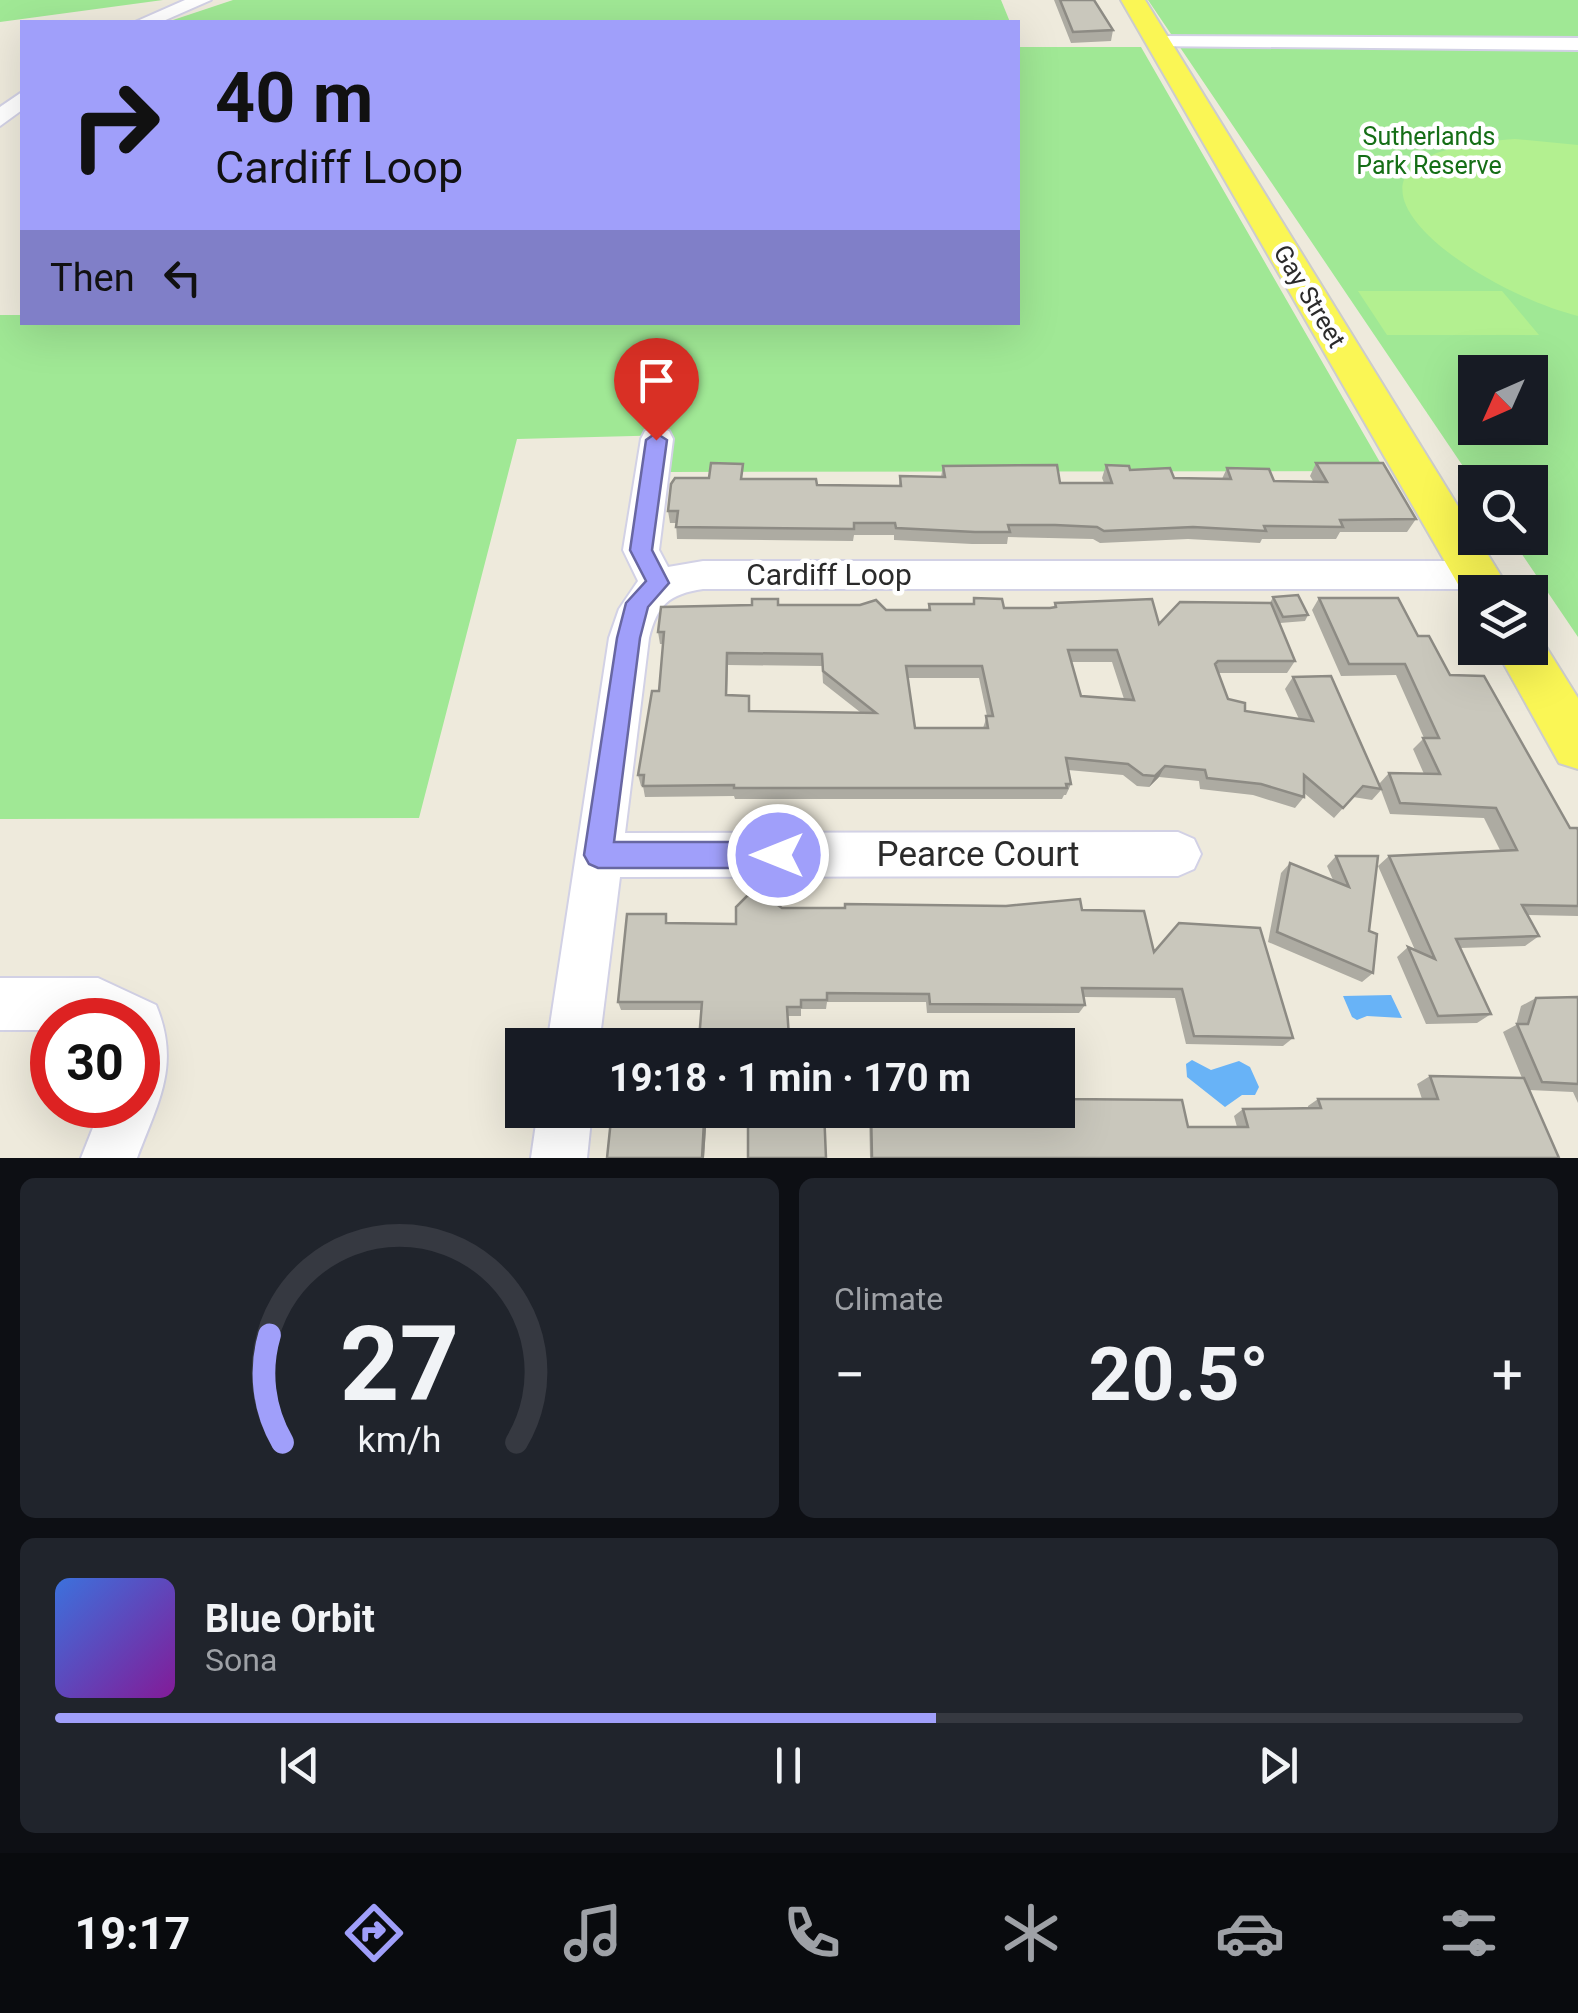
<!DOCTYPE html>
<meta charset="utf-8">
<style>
body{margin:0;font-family:Roboto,sans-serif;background:#20242c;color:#f1f3f6;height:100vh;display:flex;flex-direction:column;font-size:38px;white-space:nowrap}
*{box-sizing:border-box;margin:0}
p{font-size:32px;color:#9ea1a6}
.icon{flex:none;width:55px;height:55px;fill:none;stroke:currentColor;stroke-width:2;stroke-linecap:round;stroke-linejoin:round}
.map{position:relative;height:1158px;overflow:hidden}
.details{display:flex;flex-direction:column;gap:20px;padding:20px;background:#0d0f14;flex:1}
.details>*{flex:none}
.hud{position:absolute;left:20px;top:20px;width:1000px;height:305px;border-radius:0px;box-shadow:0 10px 40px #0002;background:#a09ffa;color:#111;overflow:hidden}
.needle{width:65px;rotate:225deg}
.tools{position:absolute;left:1458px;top:355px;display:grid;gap:20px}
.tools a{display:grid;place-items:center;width:90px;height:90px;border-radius:0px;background:#171b24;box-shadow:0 10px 40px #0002;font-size:50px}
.speed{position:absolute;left:30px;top:998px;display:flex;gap:20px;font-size:50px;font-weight:700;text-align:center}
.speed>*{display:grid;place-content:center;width:130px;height:130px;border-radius:50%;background:#171b24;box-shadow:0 10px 40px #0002;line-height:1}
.speed .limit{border:15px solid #d22;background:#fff;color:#111}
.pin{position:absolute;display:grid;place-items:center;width:85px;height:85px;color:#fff;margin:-102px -42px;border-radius:50% 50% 50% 0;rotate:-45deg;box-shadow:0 0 10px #0007}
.pin .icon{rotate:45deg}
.me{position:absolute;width:110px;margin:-55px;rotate:270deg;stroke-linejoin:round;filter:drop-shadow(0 0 8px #0008)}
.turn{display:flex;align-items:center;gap:35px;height:210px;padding:0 30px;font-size:45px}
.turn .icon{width:130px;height:130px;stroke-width:2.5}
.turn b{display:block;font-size:70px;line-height:85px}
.then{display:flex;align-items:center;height:95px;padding:0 30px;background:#0003;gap:20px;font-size:38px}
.big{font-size:75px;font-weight:700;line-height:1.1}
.details .tile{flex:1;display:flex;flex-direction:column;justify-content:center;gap:15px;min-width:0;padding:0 35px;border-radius:15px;background:#20242c}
.details .dial{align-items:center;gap:0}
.dial svg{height:260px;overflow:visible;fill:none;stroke:#363941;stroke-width:7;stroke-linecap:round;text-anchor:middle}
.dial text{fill:#f1f3f6;stroke:none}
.song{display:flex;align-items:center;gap:30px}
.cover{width:120px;height:120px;border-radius:15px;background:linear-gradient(135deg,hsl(220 70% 55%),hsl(290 70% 35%))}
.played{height:10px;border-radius:5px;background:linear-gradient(90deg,#a09ffa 60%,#363941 60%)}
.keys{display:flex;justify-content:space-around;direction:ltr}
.heat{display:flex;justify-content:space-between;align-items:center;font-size:55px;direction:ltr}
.details .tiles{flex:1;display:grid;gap:20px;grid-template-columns:1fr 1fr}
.tile:last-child{grid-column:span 2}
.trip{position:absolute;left:505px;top:1028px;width:570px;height:100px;border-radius:0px;background:#171b24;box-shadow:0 10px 40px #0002;font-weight:700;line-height:100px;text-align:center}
.dock{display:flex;height:160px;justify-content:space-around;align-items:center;background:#090b0e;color:#9ea1a6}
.dock .icon{width:70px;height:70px}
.dock .on{color:#a09ffa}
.dock b{font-size:45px;color:#f1f3f6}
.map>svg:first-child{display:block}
.green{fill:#a0e895;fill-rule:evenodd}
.pitch{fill:#b3f090}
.water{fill:#68b3f7}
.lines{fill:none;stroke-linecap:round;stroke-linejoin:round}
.minor-casing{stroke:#d2d1e5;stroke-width:4}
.major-casing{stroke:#ccc;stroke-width:4}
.minor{fill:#fff;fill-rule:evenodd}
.major{fill:#faf655;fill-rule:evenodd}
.wall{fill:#adaba2;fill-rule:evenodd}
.shaded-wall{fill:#8d8b84}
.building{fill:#c9c7bc;stroke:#8d8b84;stroke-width:2.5;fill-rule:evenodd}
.route{fill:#a09ffa;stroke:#6867a2;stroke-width:2.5}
.labels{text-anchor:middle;stroke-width:9;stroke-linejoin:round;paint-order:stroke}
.far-park-label{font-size:25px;fill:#156e16;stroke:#fff}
.far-street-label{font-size:25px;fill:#2b2b2b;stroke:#fff}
.street-label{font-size:30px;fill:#2b2b2b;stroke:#fff}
.near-street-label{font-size:35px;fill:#2b2b2b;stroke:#fff}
</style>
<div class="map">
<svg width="1578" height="1158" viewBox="0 0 1578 1158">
<rect width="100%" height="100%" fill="#eeeadc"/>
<path class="green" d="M0,0H163L0,22Z
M233,0H1001L1010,22H167Z
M1148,0H1578V637L1511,538H1530V482L1475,484ZM1475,372H1530V428H1475Z
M1018,43L1020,47H1141L1385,471L668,472L672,435L517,439L419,818L0,819V315H22V322H1018Z"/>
<path class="pitch" d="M1515,139L1578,145V316C1467,288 1281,155 1515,139Z
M1358,291H1502L1539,335H1387Z"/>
<path class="water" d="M1391,995L1402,1018L1367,1016L1357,1020L1352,1017L1343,996Z
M1192,1060L1211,1070L1239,1061L1250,1067L1259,1087L1255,1095H1242L1225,1107L1187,1077L1186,1064Z"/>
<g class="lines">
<g class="minor-casing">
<path id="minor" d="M185,0H211L161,22H135Z
M1157,36L1578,38V50L1150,46L1147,42Z
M22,92V110L0,126V107Z
M657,428L669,431L673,439L659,550L668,567L703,561H1477L1490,565L1496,575L1490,585L1477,589H703C669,594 657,605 649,638L625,833L1178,832L1194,839L1201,854L1194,869L1178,876L620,877L599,1045H547L609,638L619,609L638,581L623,550L641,439L645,431Z
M0,978H98L156,1005C181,1065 158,1102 137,1158H81L102,1105H138V1020H52V1030H0Z
M538,1110H592L587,1158H531Z"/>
</g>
<g class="major-casing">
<path id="major" d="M1121,0H1145L1511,592H1475V607L1470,605Z
M1530,631L1538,634L1578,698V769L1559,763L1495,648H1530Z"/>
</g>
<use href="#minor" class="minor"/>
<use href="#major" class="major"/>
</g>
<path class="wall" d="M1054,0H1094L1113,30L1111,41L1071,43Z
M1316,463L1416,519L1407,532H1340L1336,539H1262L1260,543L1188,539L1100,543L1093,539L1008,537L1007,544H972L894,540V535H854L853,541L677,539L676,523H670L668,511L709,478L743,479L817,485L899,486L900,476L941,477L943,466L1060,483H1104L1102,478L1106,465L1174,478L1222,479L1227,468L1274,481H1313L1310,476Z
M1273,597L1308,615L1305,621L1280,623L1275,614L1295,661L1287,673H1218L1228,699L1245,711L1299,719L1285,689L1293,677L1379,784L1389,773L1424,774L1413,749L1424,738L1396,675L1341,676L1312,610L1319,598L1418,636L1570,828L1578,830V916L1528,915L1539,936L1525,946L1460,948L1491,1014L1477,1023L1426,1024L1397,957L1408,947L1415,950L1378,866L1389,856L1500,850L1484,818L1390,814L1381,790L1372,800L1353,797L1334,818L1304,793V797L1295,808L1253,795L1200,789L1199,781L1159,777L1149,787L1137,786L1123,775L1068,770L1071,784L1066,795H1064L1062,799H735L734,796L645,797L643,786H641L638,775L659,691L663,644H660L658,632L778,605L886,610H928L929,604H973L974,598L1004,608H1054L1055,603L1159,624L1270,603ZM1071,662H1112L1124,699L1081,696ZM728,665L822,666L823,683L860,712L750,711L727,695ZM908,678H979L987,716L983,728H915Z
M1336,856L1369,931L1373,973L1362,982L1268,942L1281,873L1290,863L1333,880L1327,866Z
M782,908L1082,910L1154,952L1293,1038L1283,1046L1186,1044L1175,998L1083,997L1085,1005L1079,1013H927L926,1002H827L826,1009H801V1016H787L789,1045H700L699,1040L702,1010H621L618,1002L668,923L736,924Z
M1578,997V1103L1573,1092L1529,1090L1559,1158H870L869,1110H1058L1063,1099L1188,1127H1237L1234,1116L1243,1109H1308V1106L1318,1099H1422L1417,1084L1430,1076L1522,1078L1503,1032L1516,1025L1521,1006L1536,998Z
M612,1110H824L748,1128H706L704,1158H607Z"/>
<path class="shaded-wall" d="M1165,766L1159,777L1149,787L1155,776Z
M704,1121L706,1128L704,1158H702Z"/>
<path class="building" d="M1060,0H1094L1113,30L1073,32Z
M711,463L743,464L741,479H816L817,485L901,486L900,476L945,477L943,466L1057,465L1060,483H1112L1106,465L1129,466L1130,470L1170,468L1174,478L1231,479L1227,468L1269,469L1274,481L1327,482L1316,463H1383L1416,519L1340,520L1343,527L1264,526L1266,531L1193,527L1104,531L1097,527L1055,525H1008L1010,532H975L896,528L895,523H854V529L676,527L678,511H668L671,484L675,478H709Z
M1298,595L1308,615L1283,617L1273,597Z
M974,598L1002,599L1004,608H1050L1056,607L1055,603L1152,599L1159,624L1180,602L1271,603L1295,661H1218L1215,664L1228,699L1245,703V711L1313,721L1293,677L1331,676L1381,789L1363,786L1343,808L1304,775V797L1261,784L1207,778L1205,770L1165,766L1155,776L1143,775L1128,764L1066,758L1071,784H1066L1067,788H734V785L643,786L644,775H638L652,691H659L664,632H658L661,607L752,605V599H778V605H860L876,600L886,610H930L929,604H974ZM1068,650H1117L1134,700L1081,696ZM727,653L822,654L823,671L876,713L749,711V696L726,695ZM906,666H982L993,716H986L988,728H915Z
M1319,598H1398L1418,636H1429L1450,675L1484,676L1570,828H1577L1578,830V906L1522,905L1539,936L1456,939L1491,1014L1438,1016L1408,947L1435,959L1389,856L1517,850L1496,808L1400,803L1389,773L1440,774L1423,738H1439L1405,664H1349Z
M1336,856H1378L1369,931L1377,934L1373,973L1277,932L1290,863L1349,887Z
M762,894L782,908H845V904L1006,906L1080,899L1082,910L1144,911L1154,952L1179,923L1260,928L1293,1038L1194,1036L1182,989L1082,988L1085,1005L930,1004L929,994L827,993V1000H801V1007H787L789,1038L699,1040L702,1002H618L627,914H666V923L736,924V907L747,896Z
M1578,997V1084L1542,1082L1517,1024H1528L1536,998Z
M1430,1076L1524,1078L1559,1158H872L871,1110H1058V1090H1062L1063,1099L1182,1100L1188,1127H1248L1243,1109L1321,1108L1318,1099H1438Z
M612,1110H824L826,1158H748V1121H704L702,1158H607Z"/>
<path class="route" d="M656,433L667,440L652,550L669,583L648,607L640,638L614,842H778L788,845L793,855L788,864L778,868H598L589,864L584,855L617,638L626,603L646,581L630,550L646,440Z"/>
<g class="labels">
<g class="far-park-label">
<text x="1429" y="145">Sutherlands<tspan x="1429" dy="29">Park Reserve</tspan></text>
</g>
<g class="far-street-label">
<text transform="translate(1310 296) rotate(59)" y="9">Gay Street</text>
</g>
<g class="street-label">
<text x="829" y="585">Cardiff Loop</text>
</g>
<g class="near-street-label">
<text x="978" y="866">Pearce Court</text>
</g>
</g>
</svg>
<div class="tools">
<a><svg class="needle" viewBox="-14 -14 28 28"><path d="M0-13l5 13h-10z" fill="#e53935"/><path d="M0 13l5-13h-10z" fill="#9ea1a6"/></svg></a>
<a><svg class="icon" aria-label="search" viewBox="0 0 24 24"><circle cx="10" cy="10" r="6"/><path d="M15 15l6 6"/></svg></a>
<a><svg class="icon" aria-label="layers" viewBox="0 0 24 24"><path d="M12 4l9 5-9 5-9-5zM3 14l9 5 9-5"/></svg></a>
</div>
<div class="speed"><div class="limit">30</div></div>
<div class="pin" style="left:656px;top:440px;background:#d93025"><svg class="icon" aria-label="arrive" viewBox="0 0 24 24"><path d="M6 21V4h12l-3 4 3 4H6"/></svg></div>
<svg class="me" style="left:778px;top:855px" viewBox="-20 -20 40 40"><circle r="17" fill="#a09ffa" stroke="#fff" stroke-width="3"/><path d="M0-11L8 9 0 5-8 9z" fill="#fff"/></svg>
<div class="trip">19:18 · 1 min · 170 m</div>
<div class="hud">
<div class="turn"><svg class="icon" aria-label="right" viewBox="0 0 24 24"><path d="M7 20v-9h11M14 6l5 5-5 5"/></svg><div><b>40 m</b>Cardiff Loop</div></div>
<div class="then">Then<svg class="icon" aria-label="left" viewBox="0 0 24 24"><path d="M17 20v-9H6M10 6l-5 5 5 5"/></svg></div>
</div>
</div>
<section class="details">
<div class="tiles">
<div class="tile dial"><svg viewBox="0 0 100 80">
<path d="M14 69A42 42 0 1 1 86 69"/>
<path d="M14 69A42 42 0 0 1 10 36" stroke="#a09ffa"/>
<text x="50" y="56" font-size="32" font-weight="700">27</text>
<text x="50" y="72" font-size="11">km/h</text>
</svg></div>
<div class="tile"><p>Climate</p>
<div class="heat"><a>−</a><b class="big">20.5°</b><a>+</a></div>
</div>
<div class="tile">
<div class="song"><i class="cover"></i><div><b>Blue Orbit</b><p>Sona</p></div></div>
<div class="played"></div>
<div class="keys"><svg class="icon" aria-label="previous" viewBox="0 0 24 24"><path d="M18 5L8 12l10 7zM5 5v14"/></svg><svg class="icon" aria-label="pause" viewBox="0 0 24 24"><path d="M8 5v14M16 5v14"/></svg><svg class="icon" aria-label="next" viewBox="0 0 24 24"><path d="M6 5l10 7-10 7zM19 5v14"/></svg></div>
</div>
</div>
</section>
<nav class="dock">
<b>19:17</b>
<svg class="icon on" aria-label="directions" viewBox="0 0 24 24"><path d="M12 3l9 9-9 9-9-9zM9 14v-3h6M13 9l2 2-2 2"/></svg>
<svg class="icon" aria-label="music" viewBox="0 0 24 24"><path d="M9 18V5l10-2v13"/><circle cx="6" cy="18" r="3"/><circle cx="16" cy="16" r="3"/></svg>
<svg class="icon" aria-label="phone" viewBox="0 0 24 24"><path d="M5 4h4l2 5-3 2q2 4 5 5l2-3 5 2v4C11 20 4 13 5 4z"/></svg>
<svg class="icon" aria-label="climate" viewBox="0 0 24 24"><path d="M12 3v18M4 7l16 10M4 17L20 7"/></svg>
<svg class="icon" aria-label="car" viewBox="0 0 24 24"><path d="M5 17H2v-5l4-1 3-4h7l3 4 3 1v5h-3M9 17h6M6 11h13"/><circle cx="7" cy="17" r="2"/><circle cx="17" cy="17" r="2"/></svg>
<svg class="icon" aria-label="filters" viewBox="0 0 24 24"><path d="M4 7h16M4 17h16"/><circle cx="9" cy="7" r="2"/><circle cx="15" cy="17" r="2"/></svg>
</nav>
